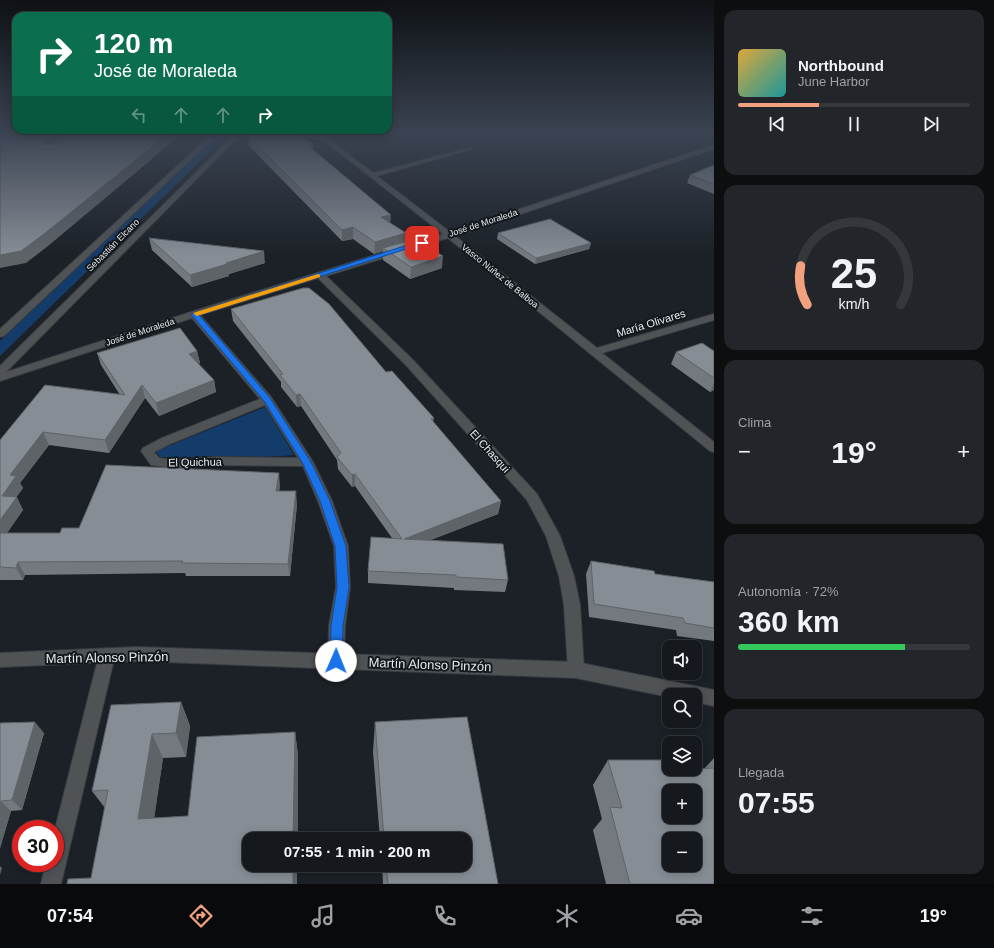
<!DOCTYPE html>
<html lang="es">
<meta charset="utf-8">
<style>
body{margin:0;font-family:Arial,sans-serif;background:#22262a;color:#f1f3f6;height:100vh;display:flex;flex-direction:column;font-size:15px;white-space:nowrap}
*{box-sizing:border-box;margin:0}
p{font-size:13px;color:#9da0a4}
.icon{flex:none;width:22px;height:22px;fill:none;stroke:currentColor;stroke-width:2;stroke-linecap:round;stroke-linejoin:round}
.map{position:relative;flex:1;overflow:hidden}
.panel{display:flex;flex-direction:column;gap:10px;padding:10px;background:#0c0e10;width:280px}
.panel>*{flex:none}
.top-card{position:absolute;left:12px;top:12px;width:380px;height:122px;border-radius:12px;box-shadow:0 2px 10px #0003,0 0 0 1px #34383b;background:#0b6e4f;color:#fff;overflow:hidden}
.tools{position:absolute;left:662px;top:640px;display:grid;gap:8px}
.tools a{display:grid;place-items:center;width:40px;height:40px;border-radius:8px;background:#15191d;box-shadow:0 2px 10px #0003,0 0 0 1px #34383b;font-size:20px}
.speed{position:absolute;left:12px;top:820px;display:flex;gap:8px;font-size:20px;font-weight:700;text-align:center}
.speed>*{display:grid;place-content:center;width:52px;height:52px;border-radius:50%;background:#15191d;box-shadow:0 2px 10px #0003,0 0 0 1px #34383b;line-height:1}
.speed .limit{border:6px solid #d22;background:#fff;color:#111}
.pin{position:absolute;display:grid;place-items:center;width:34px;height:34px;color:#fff;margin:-17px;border-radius:8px;box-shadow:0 2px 6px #0006}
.me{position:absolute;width:44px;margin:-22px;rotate:1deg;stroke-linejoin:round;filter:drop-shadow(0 0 3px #0008)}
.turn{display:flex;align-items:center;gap:14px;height:84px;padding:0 16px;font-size:18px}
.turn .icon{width:52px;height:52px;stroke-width:2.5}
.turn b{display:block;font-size:28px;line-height:34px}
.lanes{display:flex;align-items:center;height:38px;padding:0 16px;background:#0003;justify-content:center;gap:20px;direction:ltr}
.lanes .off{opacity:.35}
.big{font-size:30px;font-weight:800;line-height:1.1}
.panel .widget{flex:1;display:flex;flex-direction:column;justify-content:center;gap:6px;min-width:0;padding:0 14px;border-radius:12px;background:#22262a}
.panel .dial{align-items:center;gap:0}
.dial svg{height:104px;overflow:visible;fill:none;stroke:#34383b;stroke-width:7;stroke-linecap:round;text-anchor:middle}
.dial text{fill:#f1f3f6;stroke:none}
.song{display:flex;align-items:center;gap:12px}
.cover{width:48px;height:48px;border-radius:6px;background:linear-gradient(135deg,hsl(40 70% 55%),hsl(180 70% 35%))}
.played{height:4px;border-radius:2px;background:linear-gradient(90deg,#f2a17e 35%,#34383b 35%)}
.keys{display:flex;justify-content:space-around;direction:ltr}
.heat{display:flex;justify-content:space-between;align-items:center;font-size:22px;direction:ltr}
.charge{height:6px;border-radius:3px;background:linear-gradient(90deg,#34c759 72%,#34383b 0)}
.trip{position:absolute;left:242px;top:832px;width:230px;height:40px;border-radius:12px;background:#15191d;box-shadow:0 2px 10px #0003,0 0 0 1px #34383b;font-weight:800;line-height:40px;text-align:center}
.tab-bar{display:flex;height:64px;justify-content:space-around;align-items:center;background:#080a0c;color:#9da0a4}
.tab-bar .icon{width:28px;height:28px}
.tab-bar .selected{color:#f2a17e}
.tab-bar b{font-size:18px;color:#f1f3f6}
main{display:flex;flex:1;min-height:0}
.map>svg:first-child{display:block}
.green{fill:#133c6a}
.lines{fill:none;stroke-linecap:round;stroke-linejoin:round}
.minor-casing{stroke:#383d43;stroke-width:2}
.tertiary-casing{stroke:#383d43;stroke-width:2}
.minor{fill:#505356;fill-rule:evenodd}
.tertiary{fill:#505356;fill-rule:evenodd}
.wall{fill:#747980}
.shaded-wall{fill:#5e6368}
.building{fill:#878d95;stroke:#5e6368;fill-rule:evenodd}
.route{fill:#1a73e8;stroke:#114b97}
.slow{fill:#f59e0b}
.labels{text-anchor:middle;stroke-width:4;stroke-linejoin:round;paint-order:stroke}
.far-street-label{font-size:9px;fill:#e6e9ee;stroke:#13181d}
.street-label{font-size:11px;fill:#e6e9ee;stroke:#13181d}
.near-street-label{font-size:13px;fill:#e6e9ee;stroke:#13181d}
</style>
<main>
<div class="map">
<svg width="714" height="884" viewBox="0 0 714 884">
<rect width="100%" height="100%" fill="#1c2127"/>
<path class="green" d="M218,134L227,135L0,356V341Z
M265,407L294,455C267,458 240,456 213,456C195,457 178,458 160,457L156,451Z"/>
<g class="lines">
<g class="minor-casing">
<path id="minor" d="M272,132L312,133L330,140L373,173L472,147V149L377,176L450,232L714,145V149L455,236L597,348L714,314V320L602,353L714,442V452L710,451L448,238L326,276L413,360L537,494L560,536L574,576L580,605L584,670L582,675L576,678L570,675L568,670L564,605L559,576L546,536L527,500L405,364L318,278L200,315L271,397L313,462L332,501L348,546L350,587L345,626L344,661L342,666L336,668L330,666L328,661L329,626L336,587L334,546L318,501L303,466L217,465L175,468L151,465L141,451L143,448L162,438L260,399L192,318L0,381V374L191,312L443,234L326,142L311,137L275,134ZM265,405L298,458L217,457L175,460L159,458L154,452L170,444Z
M107,648L113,650L115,655L61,884H41L46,863H55V829L99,655L101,650Z"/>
</g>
<g class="tertiary-casing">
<path id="tertiary" d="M214,132H220L4,336L0,337V329Z
M237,132H243L4,374L0,375V366Z
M137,647L576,662L714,690V706L695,702V695H669V697L576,678L137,661L0,667V653Z"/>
</g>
<use href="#minor" class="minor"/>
<use href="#tertiary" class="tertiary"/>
</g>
<path class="wall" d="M248,136L313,150L390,223L405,242L442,268L410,279L383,260V251L374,254L353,239L342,241L249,146Z
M714,165V194L687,183L690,175Z
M498,233L591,243L589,249L535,264L497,239Z
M149,238L265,263L229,274V276L192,287L152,250Z
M231,309L386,372L434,418L433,422L501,501L498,514L430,540L508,580L505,592L454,590V588L368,583V571L392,538L355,486L352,487L338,469L337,460L301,406L297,407L281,387V382L233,321Z
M197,351L200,363L198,364L214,380L216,392L159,416L145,398L109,453L49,445L20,483L23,488L16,497L23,510L7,533H60L79,528L280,485L279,491L297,504L290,576H186L185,573L25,575L23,580H0V440L120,395L101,365L97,353Z
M714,351V390L710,392L671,364L676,352Z
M591,561L655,574L714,582V641L677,636L676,630L589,617L586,574Z
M181,702L190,726L186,757L163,758L154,818L188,816L295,732L298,755L91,878L105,808L92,791Z
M467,717L498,884H383L382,865H465V839H380L373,752L375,722Z
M0,723L44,733L22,810L11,811L0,848Z
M714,758V884H606L593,830L602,819L593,785L608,760L671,770L705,768Z"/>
<path class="shaded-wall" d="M61,132H82L45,151L42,143V141Z
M170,132H183L140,169L48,246L26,263L0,268V255Z
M313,144L314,157L310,145Z
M391,215L390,226L381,217Z
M353,227V239L342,241V230Z
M406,233L405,244L383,248V251L374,254L375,242Z
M591,243L589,249L535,264L536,258Z
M264,251L265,263L229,274V276L192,287L190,275L226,263Z
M443,256L442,268L410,279L411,267Z
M197,351L200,363L191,366L189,354Z
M214,380L216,392L159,416L156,403Z
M714,383V390L710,392Z
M142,385L145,398L109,453L105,440Z
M300,394L301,406L297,407L296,395Z
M43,432L49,445L20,483L23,488L9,508L2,496L10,475Z
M279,473L280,485L278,504L276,491Z
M355,474V486L352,487V475Z
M296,491L297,504L290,576L288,564Z
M17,497L23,510L0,543V520Z
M501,501L498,514L403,551L404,539Z
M18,562L25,575L23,580L16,568Z
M181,702L190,726L186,757L176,733Z
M35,722L44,733L22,810L12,800Z
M295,732L298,755V839H293Z
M152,734L163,758L151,840L138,819Z
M1,801L11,811L0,848V804Z
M293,865H297V884H293Z
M0,866L2,868L0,875Z"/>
<path class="building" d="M0,132H61L42,141V143L49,145L73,132H170L137,159L44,234L21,251L0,255Z
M253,132H296L313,144L310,145L313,147L311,148L391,215L381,217L406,233L375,242L353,227L342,230L248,136Z
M714,165V184L690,175Z
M550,219L591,243L536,258L498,233Z
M149,238L264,251L226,263L227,264L190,275Z
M415,239L443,256L411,267L383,248Z
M303,288H309L329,304L386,372L392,371L434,418L431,419L501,501L404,539L503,544L508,580L456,577V575L368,571L371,537L402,539L355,474L352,475L337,457L341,453L300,394L296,395L280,375L283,374L231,309Z
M180,328L197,351L189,354L214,380L156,403L142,385L105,440L43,432L10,475L16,476L2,496L17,497L0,520V440L45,385L125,395L97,353Z
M702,343L714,351V378L676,352Z
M106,465L279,473L276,491H296L288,564L182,563L183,561L18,562L16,568L0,567V533H60L62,528H79Z
M591,561L654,571L655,574L714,582V628L685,623L683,618L594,604Z
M181,702L176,733L152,734L138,819L188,816L197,737L295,732L293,839H249V865H293V884H67L68,879L91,878L108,790L92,791L111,705Z
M467,717L498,884H388L386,865H465V839H384L375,722Z
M35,722L12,800L1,801L0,804V723Z
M608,760H667L669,765V769L671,770L714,768V884H630L610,807L622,808ZM669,791H695V817H669ZM669,839H695V865H669Z"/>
<linearGradient id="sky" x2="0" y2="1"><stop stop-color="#0f1215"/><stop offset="0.52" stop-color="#3a4352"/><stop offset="1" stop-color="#3a4352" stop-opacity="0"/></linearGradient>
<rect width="714" height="255" fill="url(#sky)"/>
<path class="route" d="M420,241L425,243L199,315L270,398L311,462L330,501L346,546L349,587L343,626L342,661L341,665L336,667L332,665L330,661L331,626L337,587L335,546L320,501L302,462L264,401L191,314Z"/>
<path class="slow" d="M318,274L320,275V277L200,315L197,316L193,313Z"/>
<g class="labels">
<g class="far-street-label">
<text transform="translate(483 223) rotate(-18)" y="3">José de Moraleda</text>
<text transform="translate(113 245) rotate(-45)" y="3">Sebastián Elcano</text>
<text transform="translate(500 276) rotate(39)" y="3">Vasco Núñez de Balboa</text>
<text transform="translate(140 332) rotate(-18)" y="3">José de Moraleda</text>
</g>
<g class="street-label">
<text transform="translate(651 323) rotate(-17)" y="4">María Olivares</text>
<text transform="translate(490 451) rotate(48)" y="4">El Chasqui</text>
<text transform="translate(195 462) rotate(-1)" y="4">El Quichua</text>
</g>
<g class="near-street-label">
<text transform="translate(107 657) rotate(-1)" y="5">Martín Alonso Pinzón</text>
<text transform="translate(430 664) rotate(2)" y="5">Martín Alonso Pinzón</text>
</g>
</g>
</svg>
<div class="tools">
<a><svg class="icon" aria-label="sound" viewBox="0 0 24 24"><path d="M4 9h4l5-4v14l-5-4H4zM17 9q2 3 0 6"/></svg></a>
<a><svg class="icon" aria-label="search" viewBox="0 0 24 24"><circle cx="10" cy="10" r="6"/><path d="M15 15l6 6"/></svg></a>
<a><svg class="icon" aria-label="layers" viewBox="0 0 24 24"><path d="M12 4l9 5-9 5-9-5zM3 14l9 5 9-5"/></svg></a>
<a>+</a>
<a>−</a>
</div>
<div class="speed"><div class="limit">30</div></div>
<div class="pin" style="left:422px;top:243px;background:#d93025"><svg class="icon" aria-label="arrive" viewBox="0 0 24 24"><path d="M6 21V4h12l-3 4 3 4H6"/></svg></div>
<svg class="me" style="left:336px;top:661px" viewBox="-20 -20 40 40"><circle r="19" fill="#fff"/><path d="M0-13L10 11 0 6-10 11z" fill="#1a73e8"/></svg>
<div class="trip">07:55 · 1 min · 200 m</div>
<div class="top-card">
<div class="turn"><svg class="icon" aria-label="right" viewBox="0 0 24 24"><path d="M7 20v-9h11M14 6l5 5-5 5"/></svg><div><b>120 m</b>José de Moraleda</div></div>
<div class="lanes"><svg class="icon off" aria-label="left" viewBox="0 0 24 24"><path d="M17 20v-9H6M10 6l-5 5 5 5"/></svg><svg class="icon off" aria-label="ahead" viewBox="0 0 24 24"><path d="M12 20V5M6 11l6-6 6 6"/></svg><svg class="icon off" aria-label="ahead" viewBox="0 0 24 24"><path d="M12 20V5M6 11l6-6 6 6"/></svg><svg class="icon" aria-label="right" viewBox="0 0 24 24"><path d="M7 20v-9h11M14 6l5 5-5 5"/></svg></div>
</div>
</div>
<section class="panel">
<div class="widget">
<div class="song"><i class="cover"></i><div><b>Northbound</b><p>June Harbor</p></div></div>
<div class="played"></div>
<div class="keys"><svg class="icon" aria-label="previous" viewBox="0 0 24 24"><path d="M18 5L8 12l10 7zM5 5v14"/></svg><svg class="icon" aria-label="pause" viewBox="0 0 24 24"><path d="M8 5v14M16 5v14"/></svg><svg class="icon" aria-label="next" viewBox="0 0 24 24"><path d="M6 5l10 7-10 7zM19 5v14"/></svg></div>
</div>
<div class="widget dial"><svg viewBox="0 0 100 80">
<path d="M14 69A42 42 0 1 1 86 69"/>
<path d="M14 69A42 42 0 0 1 9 39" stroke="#f2a17e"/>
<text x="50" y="56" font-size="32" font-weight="700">25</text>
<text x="50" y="72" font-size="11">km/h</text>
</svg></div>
<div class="widget"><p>Clima</p>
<div class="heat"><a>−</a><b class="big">19°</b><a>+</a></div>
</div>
<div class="widget"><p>Autonomía · 72%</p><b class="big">360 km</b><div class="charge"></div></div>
<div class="widget"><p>Llegada</p><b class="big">07:55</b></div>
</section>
</main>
<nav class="tab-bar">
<b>07:54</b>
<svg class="icon selected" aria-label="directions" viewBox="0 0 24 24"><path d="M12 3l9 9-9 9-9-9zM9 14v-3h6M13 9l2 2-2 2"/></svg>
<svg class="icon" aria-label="music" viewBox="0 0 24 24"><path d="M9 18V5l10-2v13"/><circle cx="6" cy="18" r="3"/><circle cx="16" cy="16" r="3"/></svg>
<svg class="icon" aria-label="phone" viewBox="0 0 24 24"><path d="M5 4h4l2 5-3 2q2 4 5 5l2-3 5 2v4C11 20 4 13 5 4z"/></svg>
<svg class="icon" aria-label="climate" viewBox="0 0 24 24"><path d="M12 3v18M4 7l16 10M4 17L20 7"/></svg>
<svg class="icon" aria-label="car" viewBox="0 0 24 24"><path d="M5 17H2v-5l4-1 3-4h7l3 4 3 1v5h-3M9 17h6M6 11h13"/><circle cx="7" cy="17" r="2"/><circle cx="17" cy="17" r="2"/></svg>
<svg class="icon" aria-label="filters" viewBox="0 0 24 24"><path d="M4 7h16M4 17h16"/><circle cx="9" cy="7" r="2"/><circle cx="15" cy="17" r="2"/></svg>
<b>19°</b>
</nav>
